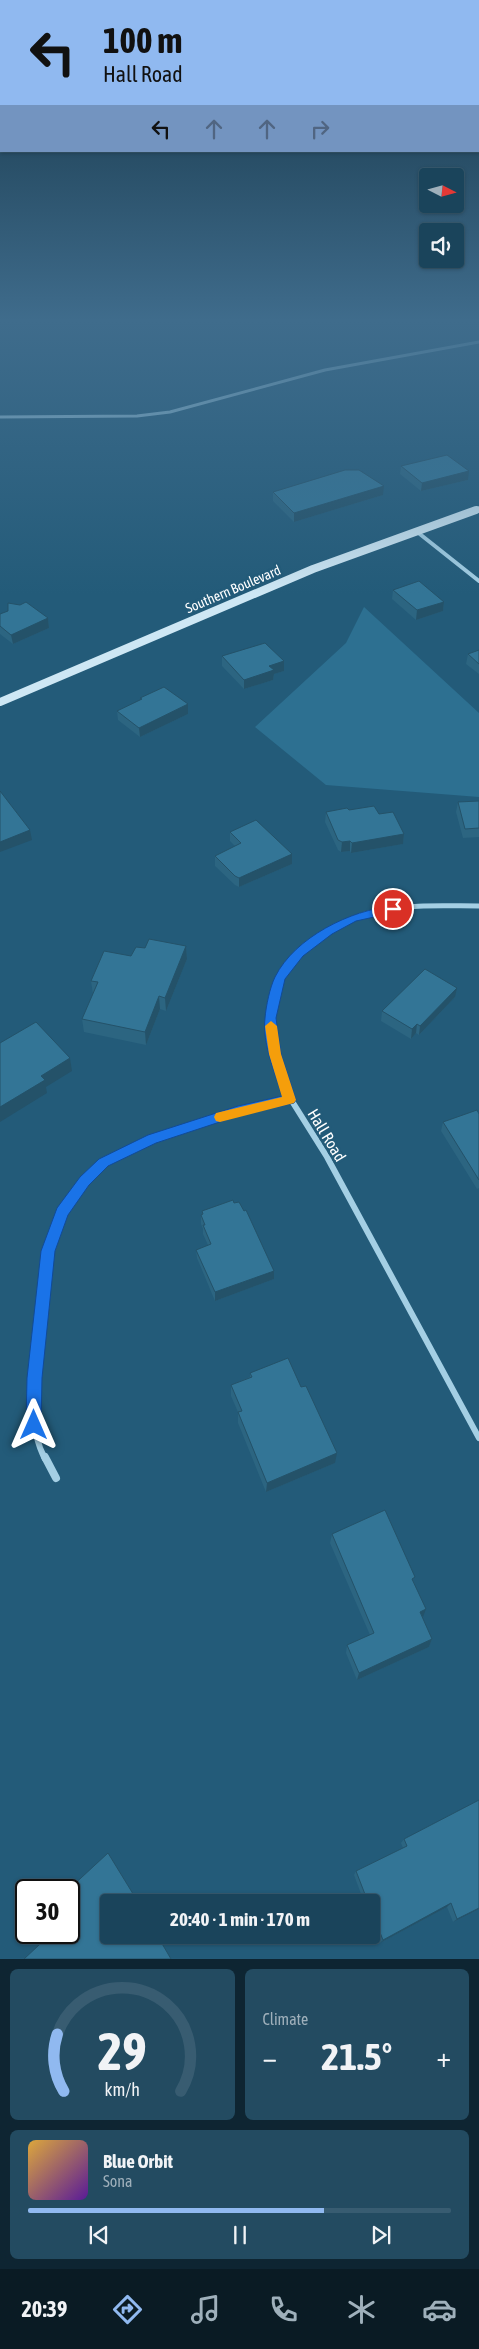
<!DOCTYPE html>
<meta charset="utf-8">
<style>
body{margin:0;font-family:"Asap Condensed",sans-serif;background:#234b61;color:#f1f3f6;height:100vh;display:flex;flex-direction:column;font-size:19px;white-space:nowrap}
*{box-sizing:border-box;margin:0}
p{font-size:16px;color:#9fb0bb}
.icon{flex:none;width:28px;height:28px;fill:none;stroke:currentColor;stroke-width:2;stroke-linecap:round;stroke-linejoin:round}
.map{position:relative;height:1959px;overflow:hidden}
.drawer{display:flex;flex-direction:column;gap:10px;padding:10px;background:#0e2532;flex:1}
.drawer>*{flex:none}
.hud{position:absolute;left:0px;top:0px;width:480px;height:152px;box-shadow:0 1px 4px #0004,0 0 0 1px #385c71;background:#90b9f0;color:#111;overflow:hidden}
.needle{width:32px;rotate:96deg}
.buttons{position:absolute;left:419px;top:168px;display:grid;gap:10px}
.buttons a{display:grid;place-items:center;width:45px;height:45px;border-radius:5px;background:#1a445b;box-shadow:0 1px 4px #0004,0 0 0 1px #385c71;font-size:25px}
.speed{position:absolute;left:15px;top:1879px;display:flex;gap:10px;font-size:25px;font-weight:700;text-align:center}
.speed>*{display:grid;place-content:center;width:65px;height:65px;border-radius:50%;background:#1a445b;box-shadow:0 1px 4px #0004,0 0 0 1px #385c71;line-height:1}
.speed .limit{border:2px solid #111;border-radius:8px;background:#fff;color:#111}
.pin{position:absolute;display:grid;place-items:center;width:42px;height:42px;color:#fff;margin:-21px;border:2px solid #fff;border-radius:50%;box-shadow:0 1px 5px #0007}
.me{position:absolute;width:55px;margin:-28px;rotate:0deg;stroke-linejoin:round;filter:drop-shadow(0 0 4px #0008)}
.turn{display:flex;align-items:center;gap:18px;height:105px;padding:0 20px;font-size:22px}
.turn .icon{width:65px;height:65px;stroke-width:2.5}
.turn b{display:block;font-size:35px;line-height:42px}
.lanes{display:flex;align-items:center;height:48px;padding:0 20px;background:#0003;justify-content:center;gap:25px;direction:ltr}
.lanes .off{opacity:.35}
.big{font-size:38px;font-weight:700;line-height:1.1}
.drawer .tile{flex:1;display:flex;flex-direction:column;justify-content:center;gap:8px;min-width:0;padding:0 18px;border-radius:8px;background:#234b61}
.drawer .dial{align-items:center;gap:0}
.dial svg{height:130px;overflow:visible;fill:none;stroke:#385c71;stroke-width:7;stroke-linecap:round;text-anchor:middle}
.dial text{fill:#f1f3f6;stroke:none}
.song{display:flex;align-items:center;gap:15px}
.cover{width:60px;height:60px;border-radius:8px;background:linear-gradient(135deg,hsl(40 70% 55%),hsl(270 70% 35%))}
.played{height:5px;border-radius:2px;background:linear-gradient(90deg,#90b9f0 70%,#385c71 70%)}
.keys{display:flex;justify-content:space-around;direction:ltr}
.heat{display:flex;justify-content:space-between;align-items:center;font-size:28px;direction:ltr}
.drawer .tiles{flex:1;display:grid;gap:10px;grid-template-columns:1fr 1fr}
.tile:last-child{grid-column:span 2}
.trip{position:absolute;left:100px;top:1894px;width:280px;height:50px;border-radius:5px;background:#1a445b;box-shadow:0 1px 4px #0004,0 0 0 1px #385c71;font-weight:700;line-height:50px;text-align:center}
.menu{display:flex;height:80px;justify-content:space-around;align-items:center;background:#0a1b24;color:#9fb0bb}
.menu .icon{width:35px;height:35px}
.menu .on{color:#90b9f0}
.menu b{font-size:22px;color:#f1f3f6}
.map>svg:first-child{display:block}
.green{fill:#2d7091}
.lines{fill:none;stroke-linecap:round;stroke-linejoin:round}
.minor-far4{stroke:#a4cfe4;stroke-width:3}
.minor-far3{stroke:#a4cfe4;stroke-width:4}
.minor-far2{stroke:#a4cfe4;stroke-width:5}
.minor-far1{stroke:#a4cfe4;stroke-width:6}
.minor{stroke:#a4cfe4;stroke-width:8}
.secondary-far1{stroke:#cee7f4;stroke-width:5.5}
.secondary{stroke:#cee7f4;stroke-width:8}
.wall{fill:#2c6581}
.shaded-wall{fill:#245269}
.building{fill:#337596;stroke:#245269}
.route{fill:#1a73e8;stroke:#114b97}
.slow{fill:#f59e0b}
.labels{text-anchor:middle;stroke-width:5;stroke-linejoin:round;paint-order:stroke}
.far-street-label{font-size:14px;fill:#fff;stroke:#235b79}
.street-label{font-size:16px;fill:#fff;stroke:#235b79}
</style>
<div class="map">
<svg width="479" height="1959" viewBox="0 0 479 1959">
<rect width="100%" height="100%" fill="#235b79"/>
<path class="green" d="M364,607L479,713V797L326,785L255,727L346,643Z"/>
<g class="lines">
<path class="minor-far4" d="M0,417L137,416L170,412L325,370L479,342"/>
<path class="minor-far3" d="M416,531L479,581"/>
<path class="minor-far2" d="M277,1065C263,1007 275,962 327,931C343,922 359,915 377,911C410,904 445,906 479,906"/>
<path class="minor-far1" d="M277,1064L290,1098L327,1157L479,1438
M45,1459C25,1421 35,1373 39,1333C42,1307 42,1275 48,1250C57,1218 76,1181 104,1162C112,1157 123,1153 131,1149C181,1125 236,1111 290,1100"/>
<path class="minor" d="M45,1457L56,1478"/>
<path class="secondary-far1" d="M472,512L479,509"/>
<path class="secondary" d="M0,702L313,569L476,510"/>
</g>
<path class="wall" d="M401,466L468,480L421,491L400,474Z
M273,492L383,495L294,522L273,501Z
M393,590L444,602L443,611L416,620L392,599Z
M0,614L48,618L49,628L13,644L0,634Z
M479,650V674L466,664L468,654Z
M222,656L284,671L274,674L273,680L244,689L222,666Z
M140,698L188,714L140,737L118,720L117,711L141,700Z
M479,801V837L463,838L456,812L458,802Z
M349,810L379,814L404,834L403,844L351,853L350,851L341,852L338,850L325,822L326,812Z
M230,832L292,864L239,887L235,885L215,866V856L235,846L230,841Z
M186,946L187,959L166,1011L160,1009L146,1045L84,1032L82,1019L93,994L91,981L145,948Z
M455,997L419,1035L416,1033L411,1039L381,1021L382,1011Z
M479,1114V1188L477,1189L441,1131L443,1122Z
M234,1203L274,1271V1279L215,1301L197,1258L196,1250L208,1245L203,1234V1229L201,1224V1215H202V1211Z
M250,1373L335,1463L266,1492L238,1423V1412L231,1396V1385L250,1377Z
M332,1534L414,1582L422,1617L432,1639L429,1647L357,1680L346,1653L347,1645L370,1635L330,1543Z
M479,1800V1909L453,1922L447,1907L380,1943L371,1920V1902H364L354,1875L356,1871L403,1848L401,1843L404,1839Z"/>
<path class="shaded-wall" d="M469,471L468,480L421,491L422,483Z
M384,486L383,495L294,522V513Z
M444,602L443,611L416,620L417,610Z
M48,618L49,628L13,644L11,635Z
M284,661V671L274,674L273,680L244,689V680L269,666Z
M188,704V714L140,737L139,728Z
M30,830L32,840L0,852V842Z
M404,834L403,844L351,853L352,843Z
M350,841V851L341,852L342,842Z
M292,854V864L239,887V878Z
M186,946L187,959L166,1011L165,998Z
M457,988L455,997L419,1035L420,1026Z
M159,996L160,1009L146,1045L145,1032Z
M417,1024L416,1033L411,1039L412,1029Z
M70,1058L72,1071L46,1087L47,1093L0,1122V1107L41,1076Z
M274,1271V1279L215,1301V1292Z
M337,1453L335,1463L266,1492L267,1483Z
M426,1609L423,1617L420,1612Z
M432,1639L429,1647L357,1680L359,1673Z
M451,1903L447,1907L380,1943L383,1940Z
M479,1908V1909L453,1922L457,1919Z"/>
<path class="building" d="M447,455L469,471L422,483L401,466Z
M345,470H359L384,486L294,513L273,492Z
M419,581L444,602L417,610L393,590Z
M26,602L48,618L11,635L0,626V614L8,611V603L20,605Z
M265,643L284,661L269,666L274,670L244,680L222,656Z
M479,650V664L468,654Z
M164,687L188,704L139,728L117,711L142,699L140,698Z
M0,791L30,830L0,842Z
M479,801V828L465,829L458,802Z
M374,806L379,814L393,812L404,834L352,843L350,841L342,842L338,840L326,812L347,808L349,810Z
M256,820L292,854L239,878L235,876L215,856L241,843L230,832Z
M149,939L186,946L165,998L159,996L145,1032L82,1019L98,982L91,981L104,951L131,956L136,947L145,948Z
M425,969L457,988L420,1026L417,1024L412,1029L382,1011Z
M36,1022L70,1058L41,1076L45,1080L0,1107V1043Z
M477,1110L479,1114V1180L443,1122Z
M233,1200L234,1203L239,1202L244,1211L246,1210L274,1271L215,1292L196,1250L211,1244L203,1225H205L201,1215L203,1214L202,1211Z
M288,1358L301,1387L306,1386L337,1453L267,1483L238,1412L242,1411L231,1385L252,1377L250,1373Z
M385,1510L415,1577L412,1579L426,1609L420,1612L432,1639L359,1673L347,1645L374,1633L332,1534Z
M479,1800V1908L457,1919L451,1903L383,1940L371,1910V1902H368L356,1871L407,1846L404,1839Z
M108,1853L138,1902H109V1935H157L171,1959H24L53,1932H69V1890H68Z"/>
<linearGradient id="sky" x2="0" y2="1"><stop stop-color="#133243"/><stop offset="0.54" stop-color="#3f6c8c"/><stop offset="1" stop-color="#3f6c8c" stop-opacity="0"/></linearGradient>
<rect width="479" height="594" fill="url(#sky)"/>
<path class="route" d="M393,906L398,909L397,912L356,921L332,934L303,956L285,979L276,1018L281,1054L296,1100L294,1103L238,1116L156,1143L108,1166L89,1185L68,1215L55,1251L42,1378L41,1425L39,1430L34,1432L29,1430L26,1425L27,1378L41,1251L57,1208L80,1177L99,1159L148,1135L238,1106L282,1096C275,1072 262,1044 265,1018C266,1006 270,987 275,977C295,937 351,910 393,906Z"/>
<path class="slow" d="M271,1021L277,1026L281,1054L296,1100L294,1103L220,1122L216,1121L214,1117L216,1113L282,1097L269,1054L265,1026Z"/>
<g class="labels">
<g class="far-street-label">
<text transform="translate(233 589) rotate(-23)" y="5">Southern Boulevard</text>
</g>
<g class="street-label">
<text transform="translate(327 1135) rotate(59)" y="6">Hall Road</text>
</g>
</g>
</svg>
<div class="buttons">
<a><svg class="needle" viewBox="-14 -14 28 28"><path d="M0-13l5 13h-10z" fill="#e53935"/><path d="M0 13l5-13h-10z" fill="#9fb0bb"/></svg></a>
<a><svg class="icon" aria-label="sound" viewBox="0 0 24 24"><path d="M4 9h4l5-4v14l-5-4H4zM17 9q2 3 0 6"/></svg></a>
</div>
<div class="speed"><div class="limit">30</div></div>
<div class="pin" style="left:393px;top:909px;background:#d93025"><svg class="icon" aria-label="arrive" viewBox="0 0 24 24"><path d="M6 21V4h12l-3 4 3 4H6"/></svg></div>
<svg class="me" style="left:34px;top:1425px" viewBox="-20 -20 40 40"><path d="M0-17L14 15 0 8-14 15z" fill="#1a73e8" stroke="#fff" stroke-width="4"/></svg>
<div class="trip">20:40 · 1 min · 170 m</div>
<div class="hud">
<div class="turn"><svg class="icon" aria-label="left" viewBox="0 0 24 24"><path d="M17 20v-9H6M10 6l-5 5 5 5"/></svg><div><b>100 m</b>Hall Road</div></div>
<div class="lanes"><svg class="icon" aria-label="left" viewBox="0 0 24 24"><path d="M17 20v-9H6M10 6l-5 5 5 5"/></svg><svg class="icon off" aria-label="ahead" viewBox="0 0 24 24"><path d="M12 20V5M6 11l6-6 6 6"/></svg><svg class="icon off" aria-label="ahead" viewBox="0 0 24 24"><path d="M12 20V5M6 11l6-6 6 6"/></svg><svg class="icon off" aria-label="right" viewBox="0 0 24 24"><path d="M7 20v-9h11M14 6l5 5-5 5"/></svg></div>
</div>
</div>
<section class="drawer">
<div class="tiles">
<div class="tile dial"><svg viewBox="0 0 100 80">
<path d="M14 69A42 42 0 1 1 86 69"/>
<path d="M14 69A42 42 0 0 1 10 34" stroke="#90b9f0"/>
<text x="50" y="56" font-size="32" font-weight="700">29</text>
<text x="50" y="72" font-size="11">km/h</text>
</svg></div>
<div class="tile"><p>Climate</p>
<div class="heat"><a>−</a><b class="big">21.5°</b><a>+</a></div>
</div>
<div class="tile">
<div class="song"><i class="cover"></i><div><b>Blue Orbit</b><p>Sona</p></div></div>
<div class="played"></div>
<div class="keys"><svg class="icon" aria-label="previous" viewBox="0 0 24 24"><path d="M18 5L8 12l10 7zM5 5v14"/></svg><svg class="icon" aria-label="pause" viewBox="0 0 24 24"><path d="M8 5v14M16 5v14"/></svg><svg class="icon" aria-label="next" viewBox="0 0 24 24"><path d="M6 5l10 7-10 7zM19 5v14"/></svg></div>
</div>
</div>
</section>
<nav class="menu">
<b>20:39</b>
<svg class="icon on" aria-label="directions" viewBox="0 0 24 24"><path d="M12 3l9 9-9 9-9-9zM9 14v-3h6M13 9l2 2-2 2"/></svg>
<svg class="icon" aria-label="music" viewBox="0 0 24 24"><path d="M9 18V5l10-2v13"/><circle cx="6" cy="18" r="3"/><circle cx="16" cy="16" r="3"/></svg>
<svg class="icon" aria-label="phone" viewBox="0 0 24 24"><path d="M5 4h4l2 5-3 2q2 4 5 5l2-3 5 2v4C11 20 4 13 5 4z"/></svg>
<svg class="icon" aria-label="climate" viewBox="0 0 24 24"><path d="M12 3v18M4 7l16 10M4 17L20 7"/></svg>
<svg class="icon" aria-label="car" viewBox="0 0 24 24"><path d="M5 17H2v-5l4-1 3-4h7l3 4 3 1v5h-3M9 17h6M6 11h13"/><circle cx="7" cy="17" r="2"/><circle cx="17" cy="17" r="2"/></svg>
</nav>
